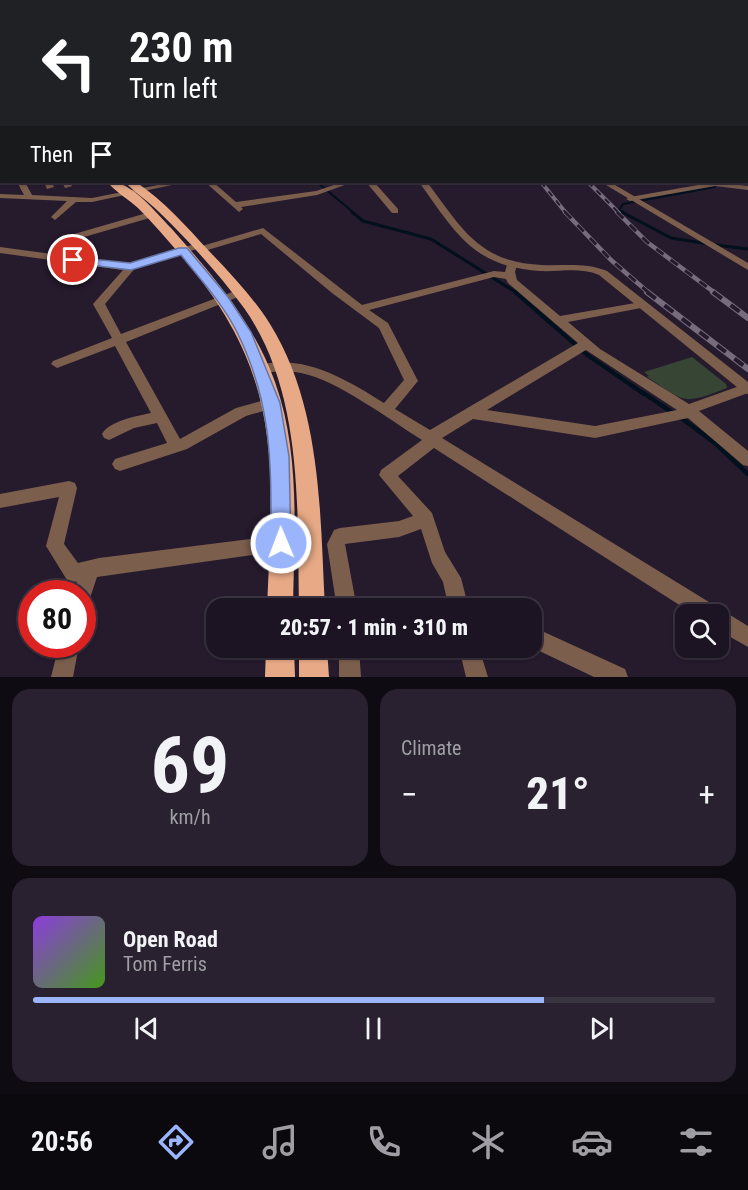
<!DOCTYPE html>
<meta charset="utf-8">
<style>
body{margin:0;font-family:"Roboto Condensed",sans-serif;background:#29212f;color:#f1f3f6;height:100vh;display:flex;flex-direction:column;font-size:22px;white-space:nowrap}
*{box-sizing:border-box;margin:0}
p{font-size:20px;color:#a09ea5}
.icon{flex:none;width:33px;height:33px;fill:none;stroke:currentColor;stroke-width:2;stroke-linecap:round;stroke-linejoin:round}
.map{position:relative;height:677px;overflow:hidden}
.details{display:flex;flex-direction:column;gap:12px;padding:12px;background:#0f0b13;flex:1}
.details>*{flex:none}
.top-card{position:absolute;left:0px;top:0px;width:748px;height:183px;box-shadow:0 2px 4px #0004,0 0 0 2px #3a3340;background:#202124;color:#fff;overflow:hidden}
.buttons{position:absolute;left:675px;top:604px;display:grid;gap:12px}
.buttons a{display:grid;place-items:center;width:54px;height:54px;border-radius:12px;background:#1c1422;box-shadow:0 2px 4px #0004,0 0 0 2px #3a3340;font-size:30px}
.speed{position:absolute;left:18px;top:580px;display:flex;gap:12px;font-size:30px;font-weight:700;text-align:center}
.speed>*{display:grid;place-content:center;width:78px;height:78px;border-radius:50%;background:#1c1422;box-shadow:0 2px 4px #0004,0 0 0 2px #3a3340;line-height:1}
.speed .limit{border:9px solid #d22;background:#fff;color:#111}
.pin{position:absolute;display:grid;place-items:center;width:51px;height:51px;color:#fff;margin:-26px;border:3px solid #fff;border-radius:50%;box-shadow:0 2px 6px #0007}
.me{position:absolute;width:66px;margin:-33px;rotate:359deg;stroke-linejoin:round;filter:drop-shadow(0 0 4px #0008)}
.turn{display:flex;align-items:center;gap:21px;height:126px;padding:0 30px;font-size:27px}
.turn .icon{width:78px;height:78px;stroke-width:2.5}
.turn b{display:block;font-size:42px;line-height:51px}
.then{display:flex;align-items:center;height:57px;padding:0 30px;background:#0003;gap:12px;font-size:22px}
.big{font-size:45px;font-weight:800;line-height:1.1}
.details .tile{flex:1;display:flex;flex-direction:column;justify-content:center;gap:9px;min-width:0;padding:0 21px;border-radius:18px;background:#29212f}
.details .dial{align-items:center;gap:0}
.dial b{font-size:78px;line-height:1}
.song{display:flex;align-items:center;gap:18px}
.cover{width:72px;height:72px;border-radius:9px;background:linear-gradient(135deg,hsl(270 70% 55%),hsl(100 70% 35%))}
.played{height:6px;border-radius:3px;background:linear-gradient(90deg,#9bb5fd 75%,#3a3340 75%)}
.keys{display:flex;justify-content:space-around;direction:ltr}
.heat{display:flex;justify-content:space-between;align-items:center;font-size:33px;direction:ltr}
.details .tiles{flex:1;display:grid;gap:12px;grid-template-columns:1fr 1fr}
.tile:last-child{grid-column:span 2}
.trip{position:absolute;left:206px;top:598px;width:336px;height:60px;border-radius:18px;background:#1c1422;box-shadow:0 2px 4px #0004,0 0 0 2px #3a3340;font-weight:800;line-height:60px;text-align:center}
.menu{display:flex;height:96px;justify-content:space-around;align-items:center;background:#0b080e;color:#a09ea5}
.menu .icon{width:42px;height:42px}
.menu .selected{color:#9bb5fd}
.menu b{font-size:27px;color:#f1f3f6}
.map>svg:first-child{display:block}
.green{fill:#364534}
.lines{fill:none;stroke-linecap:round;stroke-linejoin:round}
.stream-far3{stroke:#00101c;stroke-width:2}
.stream-far2{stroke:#00101c;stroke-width:3}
.stream-far1{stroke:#00101c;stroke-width:4}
.stream{stroke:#00101c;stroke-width:4.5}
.minor{fill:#7c5e4d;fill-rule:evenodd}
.tertiary{fill:#7c5e4d;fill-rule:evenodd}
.trunk{fill:#e8aa86;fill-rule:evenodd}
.rail-far2-casing{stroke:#766c7d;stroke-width:4}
.rail-far1-casing{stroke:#766c7d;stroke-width:4.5}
.rail-casing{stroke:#766c7d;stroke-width:6}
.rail-far2{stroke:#261a2d;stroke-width:2;stroke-dasharray:6;stroke-linecap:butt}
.rail-far1{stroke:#261a2d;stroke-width:3;stroke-dasharray:9;stroke-linecap:butt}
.rail{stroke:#261a2d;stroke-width:4;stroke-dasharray:11;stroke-linecap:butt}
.route{fill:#9bb5fd;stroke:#6576a4;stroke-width:1.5}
</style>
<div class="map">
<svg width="748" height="677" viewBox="0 0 748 677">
<rect width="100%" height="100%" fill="#261a2d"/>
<path class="green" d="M692,357L726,384L727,388C683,405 686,403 647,377L649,376L644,372Z"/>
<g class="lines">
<path class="stream-far3" d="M317,182L354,213
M625,213L619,210L623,204L715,187"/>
<path class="stream-far2" d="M352,212L363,221L431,239L517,293
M622,212L671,238L709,244
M716,245L748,249"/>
<path class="stream-far1" d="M515,292L586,354L644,394"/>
<path class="stream" d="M642,392L673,413
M680,417L716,444L748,474"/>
<path class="minor" d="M0,168H2V172H0Z
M0,178H2V182H5L0,184Z
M17,182H25L32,195L92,198L173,182H186L92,202H76L55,220L51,217L67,201L0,198V194L24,195Z
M44,182H52L54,187L47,189Z
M62,182H70L72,186L65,188Z
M205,182H213L236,202L316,191L343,182H353L317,195L241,207L243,209L239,212Z
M366,182H374L398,209V213H392Z
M715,182L748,186V190L715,186L630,201L626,199L630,197Z
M150,212L153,213V217L60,244L55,241L57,239Z
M263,228L362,305L494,271L505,272L507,265L512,262L517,265L515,272L517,280L560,316L641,302L645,303L647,305L645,307L641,308L568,322L600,349L689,404L748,383V393L699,411L748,451V466L743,465L688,418L595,438L473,419L442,438L748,626V647L718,630V615H695L434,448L398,476L432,513L445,552L461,578L469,609H449L443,582L432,563L421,529L399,537L345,544L357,609H337L327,544L334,530L340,528L399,521L413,516L379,475L381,470L422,440C390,420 337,380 301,373C287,370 274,371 260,374L255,372L254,369L255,366C302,352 346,379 384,403L404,380L379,328L332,293L261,234L201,252L197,249L136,267L105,304L121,334L235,291H243L244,293L243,295L126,342L180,439L236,408L272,398L277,399L279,403L277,407L246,416L187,449L120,471L115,469L112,464L115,459L167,443L157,423L134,428L109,440L104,438L102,434C109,421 137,416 151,413L115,346L57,368L51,364L53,361L112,338L93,304L123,270L0,253V247L126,264L195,244L202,246ZM494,277L506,279L508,283L578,343L430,430L395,409L418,381L388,323L369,310ZM586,350L677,410L595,426L487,410Z
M69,481L75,483L77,488L64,544L78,563L99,558L281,535L287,537L290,543L287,549L281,551L97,577L89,601L82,603V594H73L77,582L67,580L46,546L59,497L0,508V494Z
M531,626L625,669L628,677H594L531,647Z
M59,645H79L73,677H51Z
M339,648H359L361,677H339Z
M459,648H479L488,677H466Z"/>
<path class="tertiary" d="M419,182H427C461,227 479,263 542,265C564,266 585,262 607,271L748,382V394L743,392L599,275C580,267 560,272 540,271C473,267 455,232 419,182Z
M601,182H610L748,263V270Z"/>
<path class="trunk" d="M107,182C130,179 155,212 171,228C212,274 254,323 275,382C301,454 294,535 293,609H267C273,465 284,377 184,259C169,242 154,224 138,208C128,199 116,192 107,182Z
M125,182H136C164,201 186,226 209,251C231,274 253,297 270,324C322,408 320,514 325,609H299C297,510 304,393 244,308C219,274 189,241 159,212C148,201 135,193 125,182Z
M266,648H294L295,677H265Z
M299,648H327L329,677H299Z"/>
<g class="rail-far2-casing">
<path id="rail-far2" d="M541,182L566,213
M588,182L619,213"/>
</g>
<g class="rail-far1-casing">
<path id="rail-far1" d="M565,212L611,260L649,293
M617,212L647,242L715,293"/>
</g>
<g class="rail-casing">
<path id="rail" d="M647,292L748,369
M713,292L748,318"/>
</g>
<use href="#rail-far2" class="rail-far2"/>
<use href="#rail-far1" class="rail-far1"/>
<use href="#rail" class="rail"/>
</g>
<linearGradient id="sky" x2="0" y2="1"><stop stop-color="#150e19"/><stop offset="0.51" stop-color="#413e57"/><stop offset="1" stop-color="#413e57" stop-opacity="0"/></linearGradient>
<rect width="748" height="193" fill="url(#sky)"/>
<path class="route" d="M179,248H187L228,297L251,332L280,403L289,456L291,543L288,550L281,553L274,550L271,543C271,465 273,405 237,332C223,304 200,279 181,255L131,270L73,263L68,260L73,257L130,263Z"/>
</svg>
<div class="buttons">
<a><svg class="icon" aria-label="search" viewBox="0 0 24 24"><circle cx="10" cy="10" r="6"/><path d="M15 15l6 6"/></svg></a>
</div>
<div class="speed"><div class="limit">80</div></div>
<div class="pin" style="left:73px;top:260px;background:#d93025"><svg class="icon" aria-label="arrive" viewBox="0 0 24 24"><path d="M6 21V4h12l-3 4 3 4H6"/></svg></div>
<svg class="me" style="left:281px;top:543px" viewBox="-20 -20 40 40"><circle r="17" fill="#9bb5fd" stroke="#fff" stroke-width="3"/><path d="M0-11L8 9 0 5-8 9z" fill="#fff"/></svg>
<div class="trip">20:57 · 1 min · 310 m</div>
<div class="top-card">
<div class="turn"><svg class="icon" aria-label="left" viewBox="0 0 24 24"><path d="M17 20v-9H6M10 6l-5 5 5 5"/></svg><div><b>230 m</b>Turn left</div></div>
<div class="then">Then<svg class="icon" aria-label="arrive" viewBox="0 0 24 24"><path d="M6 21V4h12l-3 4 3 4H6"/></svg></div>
</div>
</div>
<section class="details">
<div class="tiles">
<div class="tile dial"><b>69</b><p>km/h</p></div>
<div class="tile"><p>Climate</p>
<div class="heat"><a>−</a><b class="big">21°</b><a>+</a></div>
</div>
<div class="tile">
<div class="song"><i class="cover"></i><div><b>Open Road</b><p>Tom Ferris</p></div></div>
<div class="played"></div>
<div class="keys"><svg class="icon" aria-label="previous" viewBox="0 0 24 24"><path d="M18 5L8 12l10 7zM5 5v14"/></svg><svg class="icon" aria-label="pause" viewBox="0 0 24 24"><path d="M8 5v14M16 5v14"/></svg><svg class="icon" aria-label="next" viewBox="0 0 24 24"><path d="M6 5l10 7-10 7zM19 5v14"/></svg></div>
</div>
</div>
</section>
<nav class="menu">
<b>20:56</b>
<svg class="icon selected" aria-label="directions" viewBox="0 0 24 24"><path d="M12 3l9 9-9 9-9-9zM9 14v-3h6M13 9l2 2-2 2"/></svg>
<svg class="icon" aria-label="music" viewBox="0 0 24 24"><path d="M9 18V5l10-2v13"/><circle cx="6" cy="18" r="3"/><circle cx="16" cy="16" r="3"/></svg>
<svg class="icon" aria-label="phone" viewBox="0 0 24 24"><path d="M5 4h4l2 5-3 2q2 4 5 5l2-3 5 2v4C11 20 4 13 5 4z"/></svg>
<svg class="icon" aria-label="climate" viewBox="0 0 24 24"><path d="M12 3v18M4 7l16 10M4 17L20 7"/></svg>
<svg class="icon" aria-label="car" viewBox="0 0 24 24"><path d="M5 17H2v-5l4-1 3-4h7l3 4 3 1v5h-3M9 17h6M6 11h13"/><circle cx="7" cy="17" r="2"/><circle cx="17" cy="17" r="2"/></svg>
<svg class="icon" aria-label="filters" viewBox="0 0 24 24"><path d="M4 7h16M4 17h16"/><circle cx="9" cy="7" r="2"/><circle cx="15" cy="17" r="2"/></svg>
</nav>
